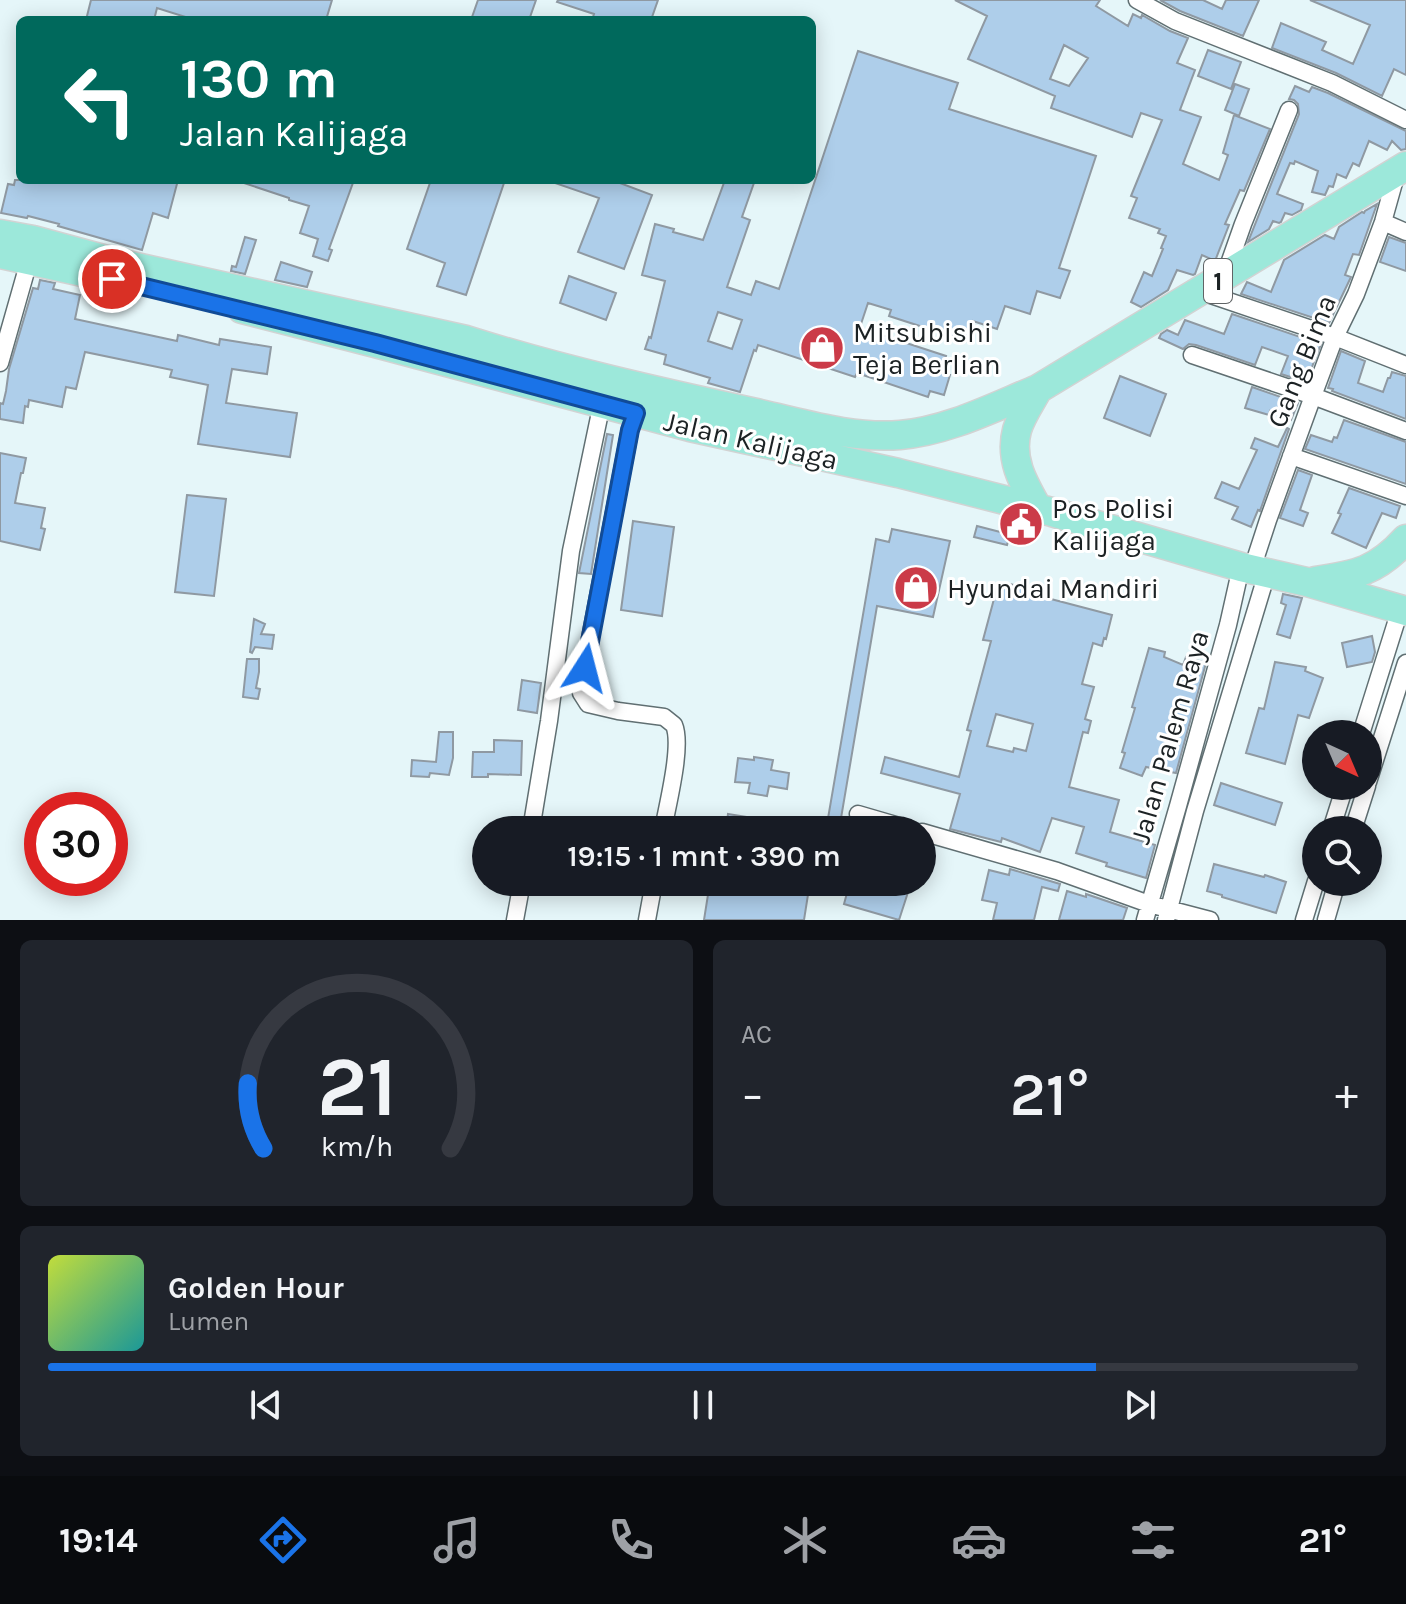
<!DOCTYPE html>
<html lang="id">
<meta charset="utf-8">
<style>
body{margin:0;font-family:Karla,sans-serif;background:#20242c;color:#f1f3f6;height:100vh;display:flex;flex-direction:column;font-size:30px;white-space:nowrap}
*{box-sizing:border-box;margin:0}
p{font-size:26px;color:#9ea1a6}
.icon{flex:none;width:44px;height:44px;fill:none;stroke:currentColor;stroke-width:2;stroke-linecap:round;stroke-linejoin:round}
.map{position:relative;height:920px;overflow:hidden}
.panel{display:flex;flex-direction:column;gap:20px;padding:20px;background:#0d0f14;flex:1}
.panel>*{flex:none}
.top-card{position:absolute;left:16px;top:16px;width:800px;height:168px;border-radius:12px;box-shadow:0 4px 20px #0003;background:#00695c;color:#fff;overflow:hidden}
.needle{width:52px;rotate:136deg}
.controls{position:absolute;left:1302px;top:720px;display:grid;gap:16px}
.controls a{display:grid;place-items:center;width:80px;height:80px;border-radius:50%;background:#171b24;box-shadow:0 4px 20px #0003;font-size:40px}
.speed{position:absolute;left:24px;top:792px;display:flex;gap:16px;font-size:40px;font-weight:700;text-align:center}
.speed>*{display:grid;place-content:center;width:104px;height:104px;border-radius:50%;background:#171b24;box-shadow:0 4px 20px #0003;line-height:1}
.speed .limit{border:12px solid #d22;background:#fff;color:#111}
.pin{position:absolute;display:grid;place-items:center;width:68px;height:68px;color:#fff;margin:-34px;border:4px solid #fff;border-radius:50%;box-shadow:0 2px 8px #0007}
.me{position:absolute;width:88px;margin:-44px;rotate:9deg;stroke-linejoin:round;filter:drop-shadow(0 0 6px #0008)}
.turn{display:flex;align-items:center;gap:28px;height:168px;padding:0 32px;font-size:36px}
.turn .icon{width:104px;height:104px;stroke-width:2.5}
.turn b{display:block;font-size:56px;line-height:68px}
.big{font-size:60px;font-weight:600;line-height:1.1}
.panel .widget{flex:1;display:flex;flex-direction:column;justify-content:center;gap:12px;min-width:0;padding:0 28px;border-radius:12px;background:#20242c}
.panel .dial{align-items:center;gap:0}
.dial svg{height:208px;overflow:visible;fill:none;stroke:#363941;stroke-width:7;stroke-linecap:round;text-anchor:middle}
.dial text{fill:#f1f3f6;stroke:none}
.song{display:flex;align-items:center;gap:24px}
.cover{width:96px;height:96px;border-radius:12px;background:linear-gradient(135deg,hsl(70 70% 55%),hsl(180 70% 35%))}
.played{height:8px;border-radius:4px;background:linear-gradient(90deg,#1a73e8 80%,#363941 80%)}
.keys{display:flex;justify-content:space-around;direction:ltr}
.heat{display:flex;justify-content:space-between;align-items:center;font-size:44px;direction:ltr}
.panel .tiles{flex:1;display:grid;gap:20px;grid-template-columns:1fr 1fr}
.widget:last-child{grid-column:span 2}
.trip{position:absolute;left:472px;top:816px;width:464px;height:80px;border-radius:40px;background:#171b24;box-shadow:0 4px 20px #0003;font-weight:600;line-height:80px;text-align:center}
.tab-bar{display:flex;height:128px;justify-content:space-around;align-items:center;background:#090b0e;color:#9ea1a6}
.tab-bar .icon{width:56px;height:56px}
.tab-bar .selected{color:#1a73e8}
.tab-bar b{font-size:36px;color:#f1f3f6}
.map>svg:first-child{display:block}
.building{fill:#aeceea;stroke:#8f99a2;stroke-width:2;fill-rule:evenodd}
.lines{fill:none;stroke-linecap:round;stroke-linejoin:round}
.minor-casing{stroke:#606f72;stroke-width:19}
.trunk-casing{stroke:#d2d3d3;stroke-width:31}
.minor{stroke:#fff;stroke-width:16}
.trunk{stroke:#9ce8da;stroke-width:28}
.route-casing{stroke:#114b97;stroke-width:20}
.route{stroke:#1a73e8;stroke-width:14}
.labels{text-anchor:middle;stroke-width:6;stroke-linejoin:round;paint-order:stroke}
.shield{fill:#fff;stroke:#606466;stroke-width:2}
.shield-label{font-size:26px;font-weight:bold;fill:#1c2224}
.poi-label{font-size:28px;fill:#1c2224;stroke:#fff;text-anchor:start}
.street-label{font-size:28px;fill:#1c2224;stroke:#fff}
</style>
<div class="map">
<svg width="1406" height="920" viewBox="0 0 1406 920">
<rect width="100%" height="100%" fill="#e5f6f9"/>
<path class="building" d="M91,0H332L326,20H195L157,8L154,20H86Z
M478,0H536L529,20H471Z
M558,0H658L651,20H592L594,14L557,2Z
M955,0H1100L1096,6L1128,26L1133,14L1141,18L1142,15L1170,31L1188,38L1177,63L1195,70L1180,110L1201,117L1183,164L1219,180L1228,155L1223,153L1234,115L1270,129L1244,191L1240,190L1225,224L1229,225L1215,261L1202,255L1195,274L1193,275L1177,270L1168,290L1141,307L1131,302L1144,272L1152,276L1163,249L1161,248L1166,236L1158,233L1160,229L1129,218L1137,198L1131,196L1162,120L1141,113L1132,137L1051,108L1055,96L968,59L987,16ZM1064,45L1088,58L1069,86L1050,79Z
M1160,0H1203L1222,9L1226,0H1259L1243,36L1180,11Z
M1310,0H1406V75L1394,69L1382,96L1336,73L1272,48L1281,23L1326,42L1322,50L1353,64L1370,25Z
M1208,50L1241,62L1231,89L1198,76Z
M858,51L958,83L949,109L1096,156L1059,268L1070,271L1060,298L1037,291L1030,314L1005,306L997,329L973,321L966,341L889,316L891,310L868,303L857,336L880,343L882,335L946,356L941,372L950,375L944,395L930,391L928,397L857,373L855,377L758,345L756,351L754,350L740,392L708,383L710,378L664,364L666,355L645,349L649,337L651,338L665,281L642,275L655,224L674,229L673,232L703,240L725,180H755L742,217L750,220L727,287L751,295L756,281L779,289ZM718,312L742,320L732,349L708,341Z
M1235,84L1249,89L1239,116L1225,110Z
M1295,86L1309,92L1312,87L1328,93L1406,131V149L1401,150L1392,141L1387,150L1369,141L1359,166L1353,163L1346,178L1337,174L1333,187L1329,186L1325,195L1312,192L1318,171L1295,161L1294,164L1290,163L1277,194L1303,204L1301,210L1292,215L1285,213L1281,222L1279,223L1273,221L1269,229L1248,242L1299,114L1298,104L1294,100L1289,99Z
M15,180H178L168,218L153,213L142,250L58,226L59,224L28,216L27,218L1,213L8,184L14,185Z
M241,180H354L329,249L332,250L328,261L313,256L318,239L300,233L309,206L289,200V198L241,182Z
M431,180H505L466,295L437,286L445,263L407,249Z
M553,180H612L652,195L624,269L578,252L599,198L552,182Z
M1377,204L1359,255L1353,254L1345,275L1351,277L1329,323L1241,294L1247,282L1271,292L1284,260L1325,235L1334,239L1339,227L1362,212L1364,213L1365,211Z
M245,237L256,240L245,274L231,271L232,266L236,267Z
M1389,237L1406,243V271L1380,262Z
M281,262L312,272L307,287L275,280Z
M569,276L616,293L606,320L560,303Z
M40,280L55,283L53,289L80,295L75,319L177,341L178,335L219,345L220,339L271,347L267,374L232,369L226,403L297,413L290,457L198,444L208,385L170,377L172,370L85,352L76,389L66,387L62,407L29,400L28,407L25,406L23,423L0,419V403L3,404L6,391L9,369L33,288L38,289Z
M1232,314L1321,344L1306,382L1281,374L1288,356L1262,347L1255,365L1196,345L1189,344L1183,349L1159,338L1161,334L1167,330L1178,335L1185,320L1224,334Z
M1341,351L1365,361L1358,383L1383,392L1388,378H1390L1392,372L1406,376V419L1332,391L1333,389L1328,388Z
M1120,376L1166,394L1150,436L1104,418Z
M1252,387L1298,403L1291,420L1270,411L1269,415L1245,408Z
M1344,420L1406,442V484L1305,449L1311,435L1332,442L1334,437L1337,438Z
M1287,428L1289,429L1260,511L1258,510L1251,527L1232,519L1238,507L1215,498L1222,482L1239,489L1257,450L1251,448L1255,438L1278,447Z
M607,434L613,435L591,574L579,573Z
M0,453L26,458L23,473H21L15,503L45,508L41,528L45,529L40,550L0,541Z
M1298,470L1312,475L1300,510L1308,513L1303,526L1280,518Z
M1349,488L1400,506L1396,518L1382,513L1366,548L1332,533L1341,514L1338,513Z
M187,495L226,499L214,596L175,592Z
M1012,519L1031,524L1026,540L1010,535L1007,545L974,537L977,526L1008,534Z
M633,521L674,527L662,616L621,610Z
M892,529L950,541L933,617L877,606L839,830H826L876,539L889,542Z
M1006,583L1029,589L1028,593L1112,615L1106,639L1104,638L1102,646L1093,643L1082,684L1094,687L1085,719L1091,721L1088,733L1083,732L1069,787L1119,800L1110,832L1155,845L1146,878L1106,866L1107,863L1076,853L1084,827L1052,818L1040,852L1002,838L1001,842L950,829L960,794L881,773L885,757L959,777L971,731L967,730L991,641L983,640L998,584L1006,586ZM996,714L1033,724L1026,751L1014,748L1013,752L987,746Z
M1283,594L1302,598L1290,638L1277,634L1286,605L1281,603Z
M254,619L265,624L261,634L274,635L272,649L255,647L252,653L250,652Z
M1372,636L1375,652L1372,662L1347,667L1342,643Z
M1149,648L1165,652L1164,657L1183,665L1186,657L1206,663L1176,773L1146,767L1142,776L1120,768L1125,753L1122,752L1135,708L1132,707Z
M247,659H259V672L256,688L260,689L258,699L243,697Z
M1275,662L1306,667L1305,671L1323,678L1309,718L1298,715L1285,764L1246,753L1259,708L1264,709Z
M522,680L541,683L537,713L518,710Z
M439,732H453V758L449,775L430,773L429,777L411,776L412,760L436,762Z
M494,740L522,741L521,775L488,774V777H472L473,752H494Z
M754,757L773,760L771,770L789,773L787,789L769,786L767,796L748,793L750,783L735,782L738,758L754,760Z
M1221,783L1282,803L1275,825L1214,805Z
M728,814L791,824L790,830H726Z
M1214,864L1264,877L1265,875L1286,882L1276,913L1222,897V895L1207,891Z
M1010,869L1060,884L1058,891L1042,887L1034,920H993L997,903L982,900L989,870L1009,875Z
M710,882H810L804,920H704Z
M850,882H896L910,886L899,920L844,904Z
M1067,891L1086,897V894L1127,908L1123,920H1059Z"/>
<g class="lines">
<g class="minor-casing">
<path id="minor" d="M1137,0L1175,21L1332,83L1406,120
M1383,222L1406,232
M1225,275L1243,224L1289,110
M1199,291L1335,337L1406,365
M1192,355L1313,396L1406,431
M0,363L29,261
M636,413L630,430L589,644L581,693L588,704L618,711L664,717L674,725C683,746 667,806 663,830
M1291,456L1406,496
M1252,569L1268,520L1313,396L1335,337L1356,294L1383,222L1397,172
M1361,734L1400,610
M1368,782L1406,663
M858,814L913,830
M531,830L549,721L571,551L602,403
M1331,830L1345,786
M1353,830L1367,786
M922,832L1057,871L1149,904L1210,920
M515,920L522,882
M647,920L654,882
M1145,920L1178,806L1228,625L1241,567
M1166,920L1195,811L1267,573
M1304,920L1316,881
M1326,920L1337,882"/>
</g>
<g class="trunk-casing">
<path id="trunk" d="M0,234L33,240L118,263L466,340C561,370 659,392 756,413C802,423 851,439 900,435C948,431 994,407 1038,389L1406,166
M0,254L92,274
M242,309L375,343L690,427L898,473L1052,512L1241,567L1307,582L1406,611
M1038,389C1031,402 1021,416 1017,430C1009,460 1024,484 1038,509
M1315,581C1357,575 1377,571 1406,539"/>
</g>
<use href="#minor" class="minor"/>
<use href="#trunk" class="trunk"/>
</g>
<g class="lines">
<g class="route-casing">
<path id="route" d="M112,279L375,343L636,413L630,430L585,668"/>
</g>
<use href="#route" class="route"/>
</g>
<defs>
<g id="shop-disc" transform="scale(2.3)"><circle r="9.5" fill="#cb3b48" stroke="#fff"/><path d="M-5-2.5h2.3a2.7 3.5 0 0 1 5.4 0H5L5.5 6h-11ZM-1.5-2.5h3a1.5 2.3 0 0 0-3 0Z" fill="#fff"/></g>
<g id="civic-disc" transform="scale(2.3)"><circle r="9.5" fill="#cb3b48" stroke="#fff"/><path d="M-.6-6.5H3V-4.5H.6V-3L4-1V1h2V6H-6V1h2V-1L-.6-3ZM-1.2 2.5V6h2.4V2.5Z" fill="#fff"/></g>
</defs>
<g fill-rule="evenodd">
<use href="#shop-disc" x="822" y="348"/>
<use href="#civic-disc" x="1021" y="524"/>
<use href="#shop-disc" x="916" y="588"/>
</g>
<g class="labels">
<rect class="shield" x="1204" y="259" width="28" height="44" rx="6"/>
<g class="shield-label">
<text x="1218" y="290">1</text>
</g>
<g class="poi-label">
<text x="853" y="342">Mitsubishi<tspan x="853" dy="32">Teja Berlian</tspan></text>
<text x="1052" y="518">Pos Polisi<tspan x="1052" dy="32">Kalijaga</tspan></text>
<text x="947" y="598">Hyundai Mandiri</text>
</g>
<g class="street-label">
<text transform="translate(1301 361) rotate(-68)" y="10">Gang Bima</text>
<text transform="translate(751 440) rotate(13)" y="10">Jalan Kalijaga</text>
<text transform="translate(1169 737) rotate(-74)" y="10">Jalan Palem Raya</text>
</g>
</g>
</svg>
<div class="controls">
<a><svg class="needle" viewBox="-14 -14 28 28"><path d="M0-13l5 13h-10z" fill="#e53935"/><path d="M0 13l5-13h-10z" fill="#9ea1a6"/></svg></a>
<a><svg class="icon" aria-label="search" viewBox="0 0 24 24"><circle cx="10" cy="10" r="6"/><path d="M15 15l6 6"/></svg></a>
</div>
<div class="speed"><div class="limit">30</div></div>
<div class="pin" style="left:112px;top:279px;background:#d93025"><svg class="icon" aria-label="arrive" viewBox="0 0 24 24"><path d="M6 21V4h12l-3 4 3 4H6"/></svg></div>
<svg class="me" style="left:585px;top:668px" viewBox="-20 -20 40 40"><path d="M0-17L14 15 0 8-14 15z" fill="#1a73e8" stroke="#fff" stroke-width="4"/></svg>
<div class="trip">19:15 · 1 mnt · 390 m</div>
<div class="top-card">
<div class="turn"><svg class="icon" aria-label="left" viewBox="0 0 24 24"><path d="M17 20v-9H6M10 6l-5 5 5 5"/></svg><div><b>130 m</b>Jalan Kalijaga</div></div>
</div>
</div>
<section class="panel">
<div class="tiles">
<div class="widget dial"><svg viewBox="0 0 100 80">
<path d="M14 69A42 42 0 1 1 86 69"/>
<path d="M14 69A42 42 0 0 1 8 44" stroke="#1a73e8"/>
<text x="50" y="56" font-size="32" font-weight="700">21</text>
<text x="50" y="72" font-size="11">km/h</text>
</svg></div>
<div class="widget"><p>AC</p>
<div class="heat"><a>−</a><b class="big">21°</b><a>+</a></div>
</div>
<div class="widget">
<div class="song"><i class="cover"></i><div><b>Golden Hour</b><p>Lumen</p></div></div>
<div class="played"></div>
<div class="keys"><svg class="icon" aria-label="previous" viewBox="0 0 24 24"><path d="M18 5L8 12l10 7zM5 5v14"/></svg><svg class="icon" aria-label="pause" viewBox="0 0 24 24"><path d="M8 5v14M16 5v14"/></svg><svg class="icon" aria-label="next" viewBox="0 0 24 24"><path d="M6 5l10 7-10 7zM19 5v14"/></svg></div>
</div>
</div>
</section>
<nav class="tab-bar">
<b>19:14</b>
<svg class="icon selected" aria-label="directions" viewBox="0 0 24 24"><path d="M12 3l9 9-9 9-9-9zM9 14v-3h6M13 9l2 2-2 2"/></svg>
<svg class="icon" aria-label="music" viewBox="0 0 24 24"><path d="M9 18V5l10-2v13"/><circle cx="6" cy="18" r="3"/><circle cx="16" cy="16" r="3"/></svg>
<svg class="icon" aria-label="phone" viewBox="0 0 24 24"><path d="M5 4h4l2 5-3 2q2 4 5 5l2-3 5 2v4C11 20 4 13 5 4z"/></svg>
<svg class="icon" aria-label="climate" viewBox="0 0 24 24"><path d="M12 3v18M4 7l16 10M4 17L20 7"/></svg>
<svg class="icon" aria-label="car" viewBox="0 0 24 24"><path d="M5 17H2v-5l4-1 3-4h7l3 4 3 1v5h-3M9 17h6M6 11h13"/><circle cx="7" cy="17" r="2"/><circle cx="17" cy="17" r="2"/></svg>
<svg class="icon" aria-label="filters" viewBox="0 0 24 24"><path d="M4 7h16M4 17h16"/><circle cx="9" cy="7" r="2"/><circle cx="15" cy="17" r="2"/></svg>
<b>21°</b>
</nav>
